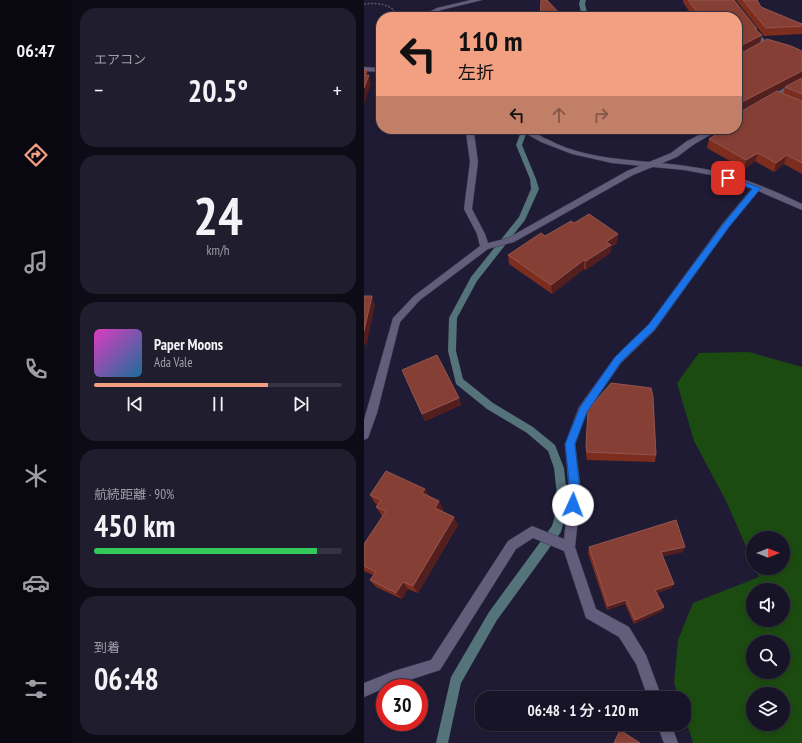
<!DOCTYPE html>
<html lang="ja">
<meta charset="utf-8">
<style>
body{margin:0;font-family:"PT Sans Narrow","Noto Sans JP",sans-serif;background:#201d2f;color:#f1f3f6;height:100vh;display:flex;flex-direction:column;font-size:15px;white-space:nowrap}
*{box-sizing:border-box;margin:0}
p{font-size:13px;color:#9e9ea7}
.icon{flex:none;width:22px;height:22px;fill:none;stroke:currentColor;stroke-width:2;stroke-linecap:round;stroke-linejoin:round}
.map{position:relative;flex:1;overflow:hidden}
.side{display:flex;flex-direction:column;gap:8px;padding:8px;background:#0d0b15;width:292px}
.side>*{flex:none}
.hud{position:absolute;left:12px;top:12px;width:366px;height:122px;border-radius:16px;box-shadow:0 2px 6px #0003,0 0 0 1px #363344;background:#f39f82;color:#111;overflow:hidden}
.needle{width:26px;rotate:90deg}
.buttons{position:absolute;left:382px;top:531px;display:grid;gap:8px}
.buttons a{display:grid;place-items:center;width:44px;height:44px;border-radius:50%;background:#171427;box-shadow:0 2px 6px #0003,0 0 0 1px #363344;font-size:20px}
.speed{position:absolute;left:12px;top:679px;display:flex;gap:8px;font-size:20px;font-weight:700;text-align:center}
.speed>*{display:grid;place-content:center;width:52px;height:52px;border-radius:50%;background:#171427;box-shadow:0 2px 6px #0003,0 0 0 1px #363344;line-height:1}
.speed .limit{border:6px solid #d22;background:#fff;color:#111}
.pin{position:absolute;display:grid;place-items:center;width:34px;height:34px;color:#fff;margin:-17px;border-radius:8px;box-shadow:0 2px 6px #0006}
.me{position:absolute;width:44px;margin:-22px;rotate:2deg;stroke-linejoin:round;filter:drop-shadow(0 0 3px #0008)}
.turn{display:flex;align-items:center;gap:14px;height:84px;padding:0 16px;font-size:18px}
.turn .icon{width:52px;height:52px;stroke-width:2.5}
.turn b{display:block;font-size:28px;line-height:34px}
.lanes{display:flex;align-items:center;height:38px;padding:0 16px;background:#0003;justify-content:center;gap:20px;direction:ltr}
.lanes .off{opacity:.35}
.big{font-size:30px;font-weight:600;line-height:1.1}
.side .card{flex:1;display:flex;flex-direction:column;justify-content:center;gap:6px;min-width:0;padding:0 14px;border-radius:16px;background:#201d2f}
.side .dial{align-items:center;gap:0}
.dial b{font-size:52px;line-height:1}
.song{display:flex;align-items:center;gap:12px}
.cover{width:48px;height:48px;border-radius:6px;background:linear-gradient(135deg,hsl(310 70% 55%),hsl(200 70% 35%))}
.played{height:4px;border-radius:2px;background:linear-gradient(90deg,#f39f82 70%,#363344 70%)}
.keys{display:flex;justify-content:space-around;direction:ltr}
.heat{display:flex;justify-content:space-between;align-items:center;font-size:22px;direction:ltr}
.charge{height:6px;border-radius:3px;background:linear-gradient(90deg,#34c759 90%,#363344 0)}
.trip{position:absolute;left:111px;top:691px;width:216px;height:40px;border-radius:16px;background:#171427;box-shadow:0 2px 6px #0003,0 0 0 1px #363344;font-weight:600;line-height:40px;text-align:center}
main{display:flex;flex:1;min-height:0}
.dock{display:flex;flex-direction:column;width:72px;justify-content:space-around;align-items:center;background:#090810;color:#9e9ea7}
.dock .icon{width:28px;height:28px}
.dock .active{color:#f39f82}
.dock b{font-size:18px;color:#f1f3f6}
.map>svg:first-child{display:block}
.green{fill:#1c4b11;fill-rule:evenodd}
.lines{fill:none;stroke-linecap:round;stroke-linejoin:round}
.stream{fill:#54737a;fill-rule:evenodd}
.minor-casing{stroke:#3b374b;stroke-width:1}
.tertiary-casing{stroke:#3b374b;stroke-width:1}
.path{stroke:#58546b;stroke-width:1.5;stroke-dasharray:2 1.5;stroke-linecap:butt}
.minor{fill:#615d7a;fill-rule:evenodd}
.tertiary{fill:#615d7a;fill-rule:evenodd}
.wall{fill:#7d2d1e;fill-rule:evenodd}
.shaded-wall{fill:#531e1e}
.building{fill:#863f34;stroke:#935650}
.route{fill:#1a73e8;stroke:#114b97}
</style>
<main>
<nav class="dock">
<b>06:47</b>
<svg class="icon active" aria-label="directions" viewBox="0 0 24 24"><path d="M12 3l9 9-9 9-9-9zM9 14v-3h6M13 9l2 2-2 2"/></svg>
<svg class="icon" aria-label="music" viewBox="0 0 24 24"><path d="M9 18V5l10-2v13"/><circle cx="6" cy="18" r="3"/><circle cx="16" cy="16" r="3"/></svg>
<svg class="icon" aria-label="phone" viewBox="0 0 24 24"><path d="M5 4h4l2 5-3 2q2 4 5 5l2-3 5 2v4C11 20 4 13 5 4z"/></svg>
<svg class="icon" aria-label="climate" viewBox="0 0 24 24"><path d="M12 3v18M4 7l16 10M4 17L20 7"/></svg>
<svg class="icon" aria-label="car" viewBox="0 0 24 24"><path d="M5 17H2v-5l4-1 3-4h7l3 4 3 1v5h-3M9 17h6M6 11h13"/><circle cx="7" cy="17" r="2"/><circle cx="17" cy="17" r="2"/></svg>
<svg class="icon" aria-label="filters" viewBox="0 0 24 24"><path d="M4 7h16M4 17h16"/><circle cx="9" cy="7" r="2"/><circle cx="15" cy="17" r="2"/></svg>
</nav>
<section class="side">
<div class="card"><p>エアコン</p>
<div class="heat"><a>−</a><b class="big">20.5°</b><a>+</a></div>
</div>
<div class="card dial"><b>24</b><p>km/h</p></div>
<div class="card">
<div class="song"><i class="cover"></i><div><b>Paper Moons</b><p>Ada Vale</p></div></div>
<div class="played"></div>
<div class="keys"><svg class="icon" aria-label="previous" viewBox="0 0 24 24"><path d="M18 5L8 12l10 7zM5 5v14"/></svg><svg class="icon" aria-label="pause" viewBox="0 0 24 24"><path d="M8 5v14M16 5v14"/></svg><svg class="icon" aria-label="next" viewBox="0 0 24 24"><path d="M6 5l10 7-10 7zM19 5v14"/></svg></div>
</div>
<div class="card"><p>航続距離 · 90%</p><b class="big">450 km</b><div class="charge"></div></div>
<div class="card"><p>到着</p><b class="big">06:48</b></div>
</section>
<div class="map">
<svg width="438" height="743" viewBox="0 0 438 743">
<rect width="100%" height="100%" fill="#1f1b34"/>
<path class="green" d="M385,352L438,367V743H329L320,714V698H315L310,683L314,640L329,603L395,577L392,568H419V538H389V562L362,501L330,441L313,383L335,353ZM389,590H419V620H389ZM389,642H419V672H389ZM389,694H419V724H389Z"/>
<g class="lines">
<path class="stream" d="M216,0H222L221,4L224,17H218L215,4Z
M158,129H164L158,145L172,179L175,189L161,220L113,281L93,318L92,351L99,379L129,403L169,427L191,445L200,468L204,505L197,532L133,620L97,683L84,743H72L87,677L125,612L188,526L194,505L190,468L184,451L163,433L123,409L92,384L84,351L85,318L107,277L155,217L167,189L166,179L152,145Z"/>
<g class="minor-casing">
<path id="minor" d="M389,27L391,28L403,43L438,53V57L399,45L386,29Z
M0,67L17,68V72L0,71Z
M438,78V83L406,100L401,99Z
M103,129H111L110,133L114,162L108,209L121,234L124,243L144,238L263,171L307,153L323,141L347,129H356L329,145L313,157L269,175L150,242L124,249L56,300L36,322L13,413L4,438L0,440V420L29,318L50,296L116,246L113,234L100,209L106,162L102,133Z
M390,186H396L397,188L365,227L291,330L257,363L223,412L211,444L217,491L211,547L232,609L265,627L282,655L298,698H284L272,664L255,637L222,618L200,551L169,538L152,549L76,670L21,688L0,697V683L30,671L67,660L144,541L168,526L200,539L205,491L201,444L215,407L251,357L285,324L359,223Z
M293,724H307L314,743H300Z"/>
</g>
<g class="tertiary-casing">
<path id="tertiary" d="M107,0H118L77,10L63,17H55L73,8Z
M154,129C166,129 175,136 185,140C196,146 208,150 220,153C257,162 296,161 335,168C371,174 405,188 438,204V210L385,187L347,175L320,170L248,163L208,154L177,142Z"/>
</g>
<path class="path" d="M0,4C11,3 21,3 30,10L27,17"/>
<use href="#minor" class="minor"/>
<use href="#tertiary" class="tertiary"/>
</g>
<path class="wall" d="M319,0H370L393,29L392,30L398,35L396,43L374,55L438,51V174L420,164L410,172L391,161L380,169L343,148L345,139L373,129V17H329L319,2ZM435,79L421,87L419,94L376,112L375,111Z
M372,0H393L397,7L438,24V34L400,36Z
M210,223L254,234L253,243L247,247L246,253L222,270L220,269L188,294L145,264L144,255Z
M38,370L95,398L97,405L61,421Z
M222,446L292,455L291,462L223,460L222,454Z
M6,495L65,496L75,501L79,509L78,511L94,525L54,593L44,589L38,599L12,587L6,580L9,575L0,571V544L19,516H18L12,507L14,505L11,503Z
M225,547L319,552L299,556L308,588L293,593L300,607L298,611L270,624L261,604L243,610L224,553Z"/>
<path class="shaded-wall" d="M398,35L396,43L373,55L374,47Z
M3,70L7,84L0,104L1,76Z
M438,71V78L373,112L374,104Z
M394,153L391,161L380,169L382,160Z
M423,155L420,164L410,172L412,163Z
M254,234L253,243L247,247L246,253L222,270V261L242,242Z
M220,260V269L188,294L187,285Z
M8,296L11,305L2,347L0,343V331Z
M95,398L97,405L61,421L58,414Z
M61,489L66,497L58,493Z
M75,501L79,509L75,516L71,508Z
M90,517L94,525L54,593L49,586Z
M321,547L319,552L296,557L297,552Z
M39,582L44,589L38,599L32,593Z
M310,584L308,588L289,594L291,590Z
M262,600L261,604L243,610L244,606Z
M300,607L298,611L270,624L271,620Z"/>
<path class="building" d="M177,0H183L199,17H176Z
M324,0H370L393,29H391L398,35L374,47V55L403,39L427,46L438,51V71L374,104L373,110L376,112L413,91L438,101V163L423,155L412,163L394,153L382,160L345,139L360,129H373V121L376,119L373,117V17H337Z
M379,0H393L397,7L438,24V26L402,28Z
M98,15H150L151,17H97Z
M0,70H3L1,76L5,75L0,88Z
M438,78V94L421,87Z
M225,214L254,234L242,242L247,245L222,261L220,260L187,285L144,255L177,233L181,236L207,221L210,223Z
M0,296H8L0,331Z
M73,355L95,398L58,414L38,370Z
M247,383L287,388L289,397L292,455L223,452L222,446L224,410Z
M22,471L61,489L58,493L75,501L71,508L90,517L49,586L39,582L32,593L6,580L12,572L0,566V544L22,511L12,507L17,500L6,495Z
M312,520L321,547L297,552L310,584L291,590L300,607L271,620L262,600L244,606L225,547Z
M256,730L276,743H250Z"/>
<path class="route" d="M364,176L397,188L365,227L291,329L257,362L223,412L211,444L216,491L213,508L209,510L206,508L204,505L206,491L201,444L216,407L251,357L285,324L360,223L388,189L362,180V177Z"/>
</svg>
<div class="buttons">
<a><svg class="needle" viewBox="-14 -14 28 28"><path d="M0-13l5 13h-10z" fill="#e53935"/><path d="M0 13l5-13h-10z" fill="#9e9ea7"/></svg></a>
<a><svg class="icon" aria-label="sound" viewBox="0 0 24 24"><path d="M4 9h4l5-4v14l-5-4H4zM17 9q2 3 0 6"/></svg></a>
<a><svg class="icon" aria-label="search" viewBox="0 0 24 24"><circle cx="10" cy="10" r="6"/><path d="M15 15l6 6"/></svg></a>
<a><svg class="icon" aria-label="layers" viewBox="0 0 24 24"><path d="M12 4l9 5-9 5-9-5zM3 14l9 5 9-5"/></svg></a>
</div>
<div class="speed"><div class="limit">30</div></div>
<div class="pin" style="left:364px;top:178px;background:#d93025"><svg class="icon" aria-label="arrive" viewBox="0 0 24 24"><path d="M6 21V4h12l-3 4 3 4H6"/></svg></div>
<svg class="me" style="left:209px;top:505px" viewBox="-20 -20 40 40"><circle r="19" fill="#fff"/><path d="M0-13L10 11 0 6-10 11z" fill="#1a73e8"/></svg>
<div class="trip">06:48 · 1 分 · 120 m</div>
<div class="hud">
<div class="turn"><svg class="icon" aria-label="left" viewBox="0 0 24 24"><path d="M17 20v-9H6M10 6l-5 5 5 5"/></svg><div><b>110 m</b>左折</div></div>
<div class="lanes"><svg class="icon" aria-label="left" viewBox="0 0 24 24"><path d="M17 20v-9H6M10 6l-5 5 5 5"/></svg><svg class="icon off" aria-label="ahead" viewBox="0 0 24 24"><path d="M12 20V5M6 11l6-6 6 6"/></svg><svg class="icon off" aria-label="right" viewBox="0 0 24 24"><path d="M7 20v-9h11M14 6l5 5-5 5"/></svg></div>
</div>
</div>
</main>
